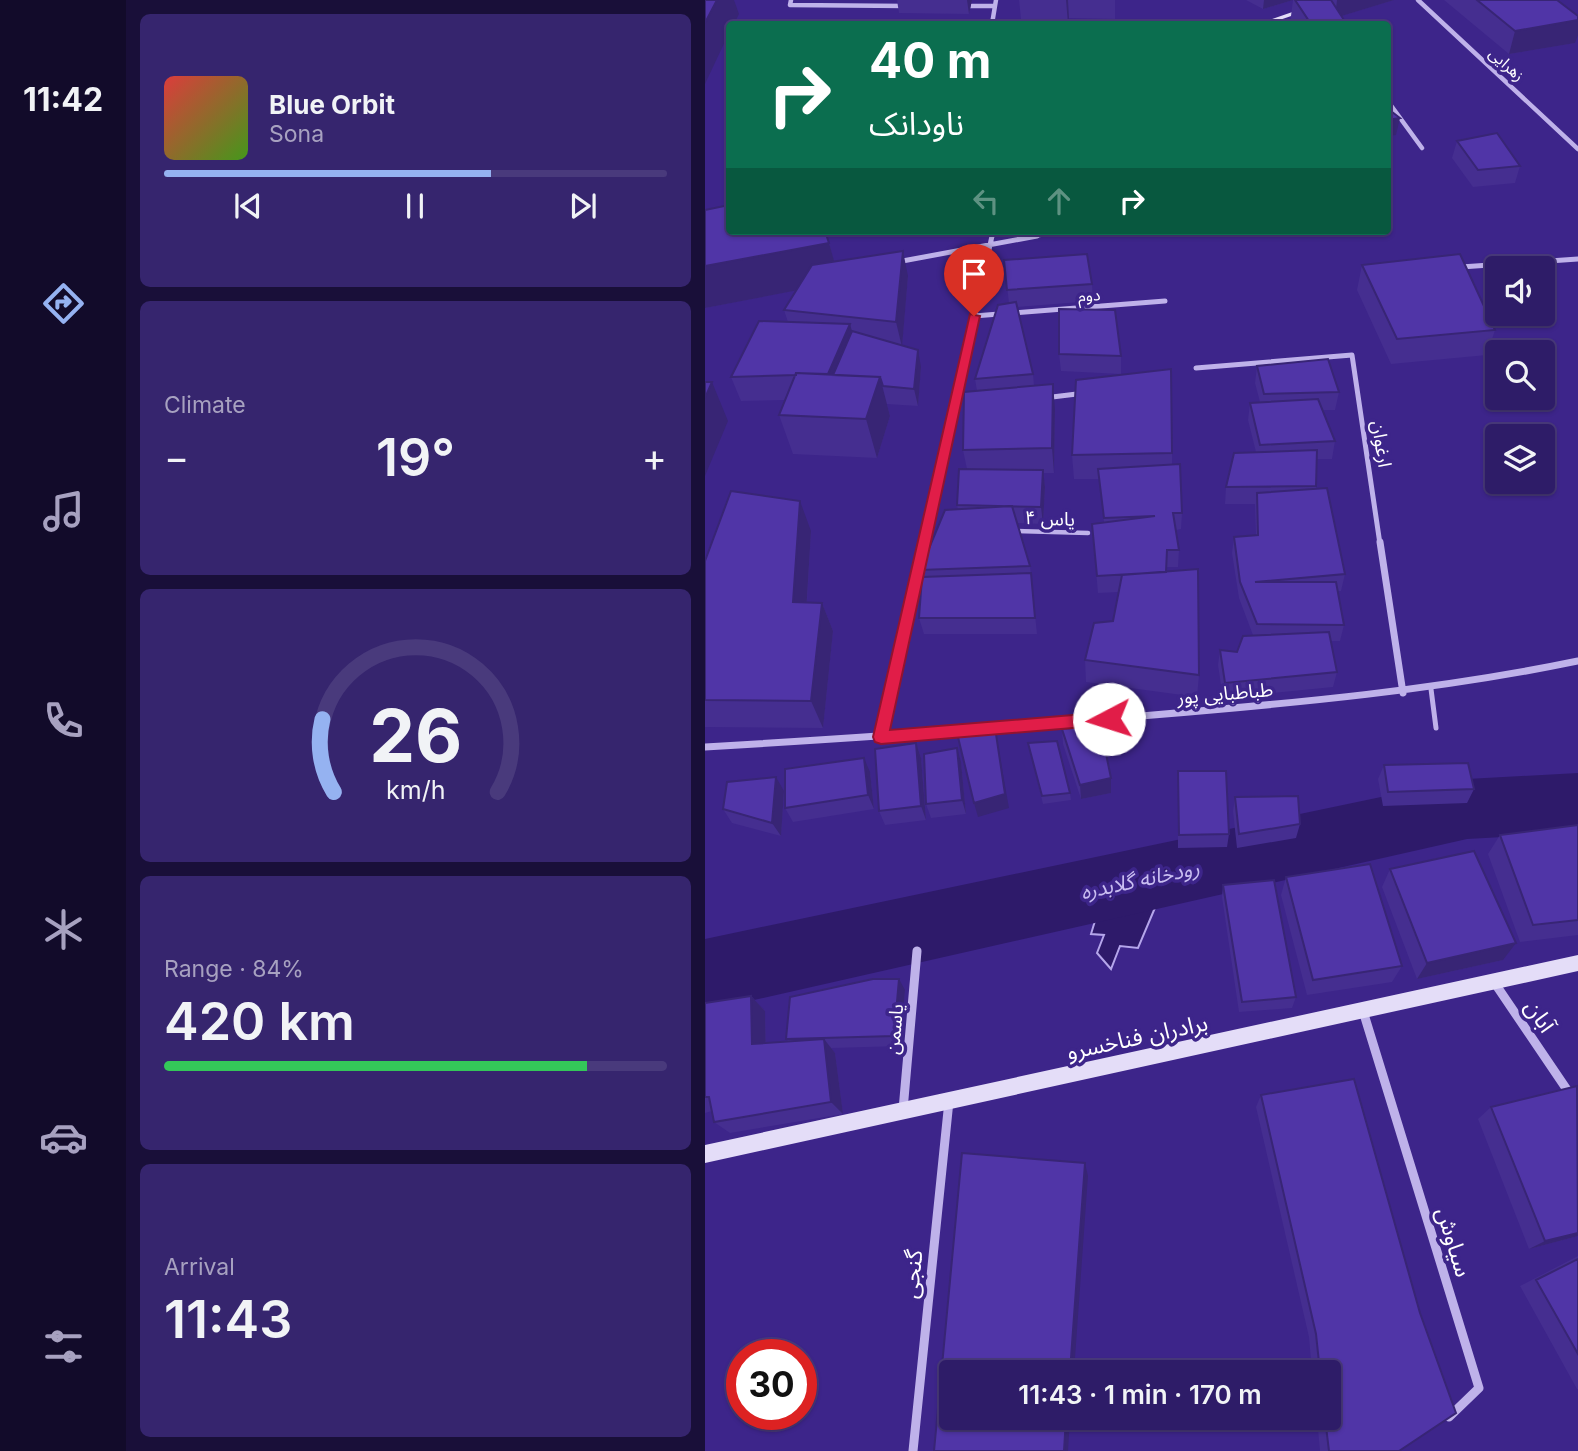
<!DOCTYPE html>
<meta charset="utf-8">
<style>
body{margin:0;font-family:Inter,"Noto Sans Arabic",sans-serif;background:#36256e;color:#f1f3f6;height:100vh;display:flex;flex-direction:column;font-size:26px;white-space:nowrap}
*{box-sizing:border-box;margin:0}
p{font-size:23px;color:#a7a1c0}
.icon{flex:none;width:38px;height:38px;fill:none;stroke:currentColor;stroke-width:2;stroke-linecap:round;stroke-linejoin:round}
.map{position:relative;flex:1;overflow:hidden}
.sheet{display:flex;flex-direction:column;gap:14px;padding:14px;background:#190f39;width:579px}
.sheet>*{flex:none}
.top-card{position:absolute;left:21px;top:21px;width:665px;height:214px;border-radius:7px;box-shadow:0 2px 5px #0004,0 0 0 2px #493a7c;background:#0b6e4f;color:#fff;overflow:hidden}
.fabs{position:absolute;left:780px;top:256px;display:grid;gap:14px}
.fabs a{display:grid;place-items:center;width:70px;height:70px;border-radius:7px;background:#2e1c68;box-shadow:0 2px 5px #0004,0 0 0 2px #493a7c;font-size:35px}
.speed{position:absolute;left:21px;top:1339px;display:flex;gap:14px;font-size:35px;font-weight:700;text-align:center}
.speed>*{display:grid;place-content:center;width:91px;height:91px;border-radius:50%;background:#2e1c68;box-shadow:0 2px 5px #0004,0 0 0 2px #493a7c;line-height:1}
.speed .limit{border:10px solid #d22;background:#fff;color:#111}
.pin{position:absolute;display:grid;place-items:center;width:60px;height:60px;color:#fff;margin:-72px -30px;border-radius:50% 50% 50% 0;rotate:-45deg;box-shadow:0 0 7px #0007}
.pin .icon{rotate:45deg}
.me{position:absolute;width:77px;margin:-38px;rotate:265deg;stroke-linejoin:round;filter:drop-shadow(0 0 5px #0008)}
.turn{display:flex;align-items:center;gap:24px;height:147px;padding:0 28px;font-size:32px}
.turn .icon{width:91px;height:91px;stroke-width:2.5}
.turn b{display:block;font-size:49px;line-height:60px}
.lanes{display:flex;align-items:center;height:66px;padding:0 28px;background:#0003;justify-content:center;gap:35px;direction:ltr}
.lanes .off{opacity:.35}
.big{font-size:52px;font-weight:600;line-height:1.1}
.sheet .tile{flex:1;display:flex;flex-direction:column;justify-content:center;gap:10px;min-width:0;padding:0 24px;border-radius:10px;background:#36256e}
.sheet .dial{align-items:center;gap:0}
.dial svg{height:182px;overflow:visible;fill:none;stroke:#493a7c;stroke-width:7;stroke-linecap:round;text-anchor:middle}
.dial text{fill:#f1f3f6;stroke:none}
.song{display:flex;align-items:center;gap:21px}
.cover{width:84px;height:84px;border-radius:10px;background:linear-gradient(135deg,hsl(0 70% 55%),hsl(100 70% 35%))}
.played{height:7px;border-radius:4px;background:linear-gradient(90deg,#95b2f1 65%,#493a7c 65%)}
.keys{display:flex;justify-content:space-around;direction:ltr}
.heat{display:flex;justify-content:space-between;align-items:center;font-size:38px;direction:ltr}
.charge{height:10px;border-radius:5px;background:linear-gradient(90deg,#34c759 84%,#493a7c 0)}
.trip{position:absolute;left:234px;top:1360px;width:402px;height:70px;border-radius:7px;background:#2e1c68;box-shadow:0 2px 5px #0004,0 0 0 2px #493a7c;font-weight:600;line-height:70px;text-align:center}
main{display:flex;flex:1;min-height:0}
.menu{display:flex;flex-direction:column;width:126px;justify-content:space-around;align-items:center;background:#120b2a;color:#a7a1c0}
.menu .icon{width:49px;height:49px}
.menu .active{color:#95b2f1}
.menu b{font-size:32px;color:#f1f3f6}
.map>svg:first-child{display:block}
.water{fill:#2e1a6a;stroke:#b5a6eb;stroke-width:2}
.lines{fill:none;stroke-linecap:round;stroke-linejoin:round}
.river{fill:#2e1a6a;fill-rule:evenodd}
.service-far1{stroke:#bfb2ea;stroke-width:4.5}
.service{stroke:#bfb2ea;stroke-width:5}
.minor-far3{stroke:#bfb2ea;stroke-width:4.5}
.minor-far2{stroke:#bfb2ea;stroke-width:5}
.minor-far1{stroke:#bfb2ea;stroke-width:7}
.minor{stroke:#bfb2ea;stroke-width:9}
.secondary{fill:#e4ddf8;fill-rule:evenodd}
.wall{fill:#452e90}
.shaded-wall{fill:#382575}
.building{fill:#5035a7;stroke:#382575;stroke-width:2}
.route{fill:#e11d48;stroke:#92132f;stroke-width:2}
.labels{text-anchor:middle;stroke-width:7;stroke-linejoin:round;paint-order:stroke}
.far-street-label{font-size:16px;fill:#fff;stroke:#3d258a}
.street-label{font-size:19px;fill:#fff;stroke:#3d258a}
.water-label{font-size:21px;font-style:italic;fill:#c9bef1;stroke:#3d258a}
.near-street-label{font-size:23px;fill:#fff;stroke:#3d258a}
</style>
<main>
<nav class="menu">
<b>11:42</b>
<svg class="icon active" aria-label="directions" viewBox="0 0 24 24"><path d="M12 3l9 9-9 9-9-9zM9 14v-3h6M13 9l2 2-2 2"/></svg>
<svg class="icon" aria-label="music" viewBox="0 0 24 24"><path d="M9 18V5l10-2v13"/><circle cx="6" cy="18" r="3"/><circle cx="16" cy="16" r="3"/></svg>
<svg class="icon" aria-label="phone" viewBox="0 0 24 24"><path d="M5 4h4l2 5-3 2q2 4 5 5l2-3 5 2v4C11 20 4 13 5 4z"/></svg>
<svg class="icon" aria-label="climate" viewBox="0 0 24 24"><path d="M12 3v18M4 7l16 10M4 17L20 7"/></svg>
<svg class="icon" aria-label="car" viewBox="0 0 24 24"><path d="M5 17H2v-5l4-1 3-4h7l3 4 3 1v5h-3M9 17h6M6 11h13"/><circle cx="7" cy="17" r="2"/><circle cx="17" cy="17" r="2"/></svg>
<svg class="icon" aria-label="filters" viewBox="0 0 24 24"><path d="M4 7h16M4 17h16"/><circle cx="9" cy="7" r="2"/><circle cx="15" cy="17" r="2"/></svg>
</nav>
<section class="sheet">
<div class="tile">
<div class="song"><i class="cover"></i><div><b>Blue Orbit</b><p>Sona</p></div></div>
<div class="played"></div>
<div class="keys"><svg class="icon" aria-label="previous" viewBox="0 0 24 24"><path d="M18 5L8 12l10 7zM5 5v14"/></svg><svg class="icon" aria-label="pause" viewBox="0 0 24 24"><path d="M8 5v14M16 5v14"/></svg><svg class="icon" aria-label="next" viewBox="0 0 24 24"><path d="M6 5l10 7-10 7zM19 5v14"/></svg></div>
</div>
<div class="tile"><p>Climate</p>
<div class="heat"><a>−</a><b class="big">19°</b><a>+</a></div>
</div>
<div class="tile dial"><svg viewBox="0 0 100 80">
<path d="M14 69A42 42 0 1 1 86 69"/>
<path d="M14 69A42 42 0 0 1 9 37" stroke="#95b2f1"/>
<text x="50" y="56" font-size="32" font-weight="700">26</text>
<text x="50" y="72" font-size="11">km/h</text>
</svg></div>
<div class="tile"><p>Range · 84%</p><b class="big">420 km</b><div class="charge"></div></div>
<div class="tile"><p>Arrival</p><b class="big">11:43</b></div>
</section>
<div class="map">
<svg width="873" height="1451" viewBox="0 0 873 1451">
<rect width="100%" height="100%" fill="#3d258a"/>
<path class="water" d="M452,903L433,948L415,946L406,969L392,953L399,935L386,934L393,911Z"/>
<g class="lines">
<path class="river" d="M873,773V833L762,839L0,1011V939L762,779Z"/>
<path class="service-far1" d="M309,531L383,533"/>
<path class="service" d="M726,689L731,728"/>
<path class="minor-far3" d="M86,0L85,5L201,6
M713,0L873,149
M259,6H289
M287,24L291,0
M682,100L717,148
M287,237L288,231
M323,237L357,231"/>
<path class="minor-far2" d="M192,262L332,236
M756,267L873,259
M269,316L460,301
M491,368L647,355L675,544
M339,398L380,393
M219,544L287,236"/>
<path class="minor-far1" d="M675,542L698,693
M176,737L219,542
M0,747C150,738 299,728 448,715C591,703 733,690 873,661"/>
<path class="minor" d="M789,982L873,1106
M658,1011L774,1388L744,1417
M198,1110L212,951
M208,1451L244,1101"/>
<path class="secondary" d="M622,0H633L563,24H553Z
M873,955V971L0,1163V1145Z"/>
</g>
<path class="wall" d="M192,0H267L264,14L194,13Z
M314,0H410V19L364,18L363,24L316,19Z
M541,0H689L636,16L638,24H585L588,0L558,9Z
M739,0H852L870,43L804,54Z
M752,141L815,166L810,183L768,187L747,158Z
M0,210L124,243L129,262L203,276L197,345L216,367L213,406L182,404L185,416L172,458L88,454L74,415L80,400L36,401L26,377L83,322L79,310L92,290L0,308Z
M299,260L387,284L388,301L312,307L328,374L329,386L350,409L349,473H338L340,487L338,524L312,523L325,566L332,634H219L214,618L217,577L215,570L253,509L252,505L262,469L258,450L272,391L270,379L304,303Z
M657,265L790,330L782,355L686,364L652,290Z
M354,354L416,356V374L356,371Z
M552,366L634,392L630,410H618L630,441L627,459H612L611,489L640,574L636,591H632L639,625L635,641H625L632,672L628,687L518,698L513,665L515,650L532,652L548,635L534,598L527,553L529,537L551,536L550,504H520L521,487L551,452L543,420L545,403L555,402L550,383Z
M467,453V465L477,513L476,529L471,530L474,550L473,567H462L461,571L494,675L492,697L381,682L380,660L408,621L414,592L393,593L387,524L399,522L394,479H369L367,455Z
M106,531L102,602L117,603L128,631L118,728L0,727V561Z
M357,729L406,778V793L376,799L358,744Z
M211,743L216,758L221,820L180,825L174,811Z
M323,743L365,793L366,800L338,804Z
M256,762L261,814L226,818L221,804Z
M679,765L769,789L762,803L678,806L673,779Z
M473,771L524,834L522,847L473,848Z
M165,772L169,809L88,822L80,808Z
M79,791L76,836L27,823L18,809Z
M530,797L595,824L591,838L532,848L528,811Z
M873,825V935L815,942L783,854L795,835Z
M685,869L798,960L712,979L677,887Z
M581,877L697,966L687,982L602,995L576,895Z
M518,885L591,997L587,1008L534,1012L517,897Z
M200,990L195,1046L126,1048L130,1053L138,1114L25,1133L9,1122L7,1111L0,1113V1003L46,996L60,1011L61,1043L83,1041L81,1039Z
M556,1095L694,1451H615L612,1418H625V1372H607L604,1337L551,1107Z
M786,1107L873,1236L824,1249L773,1119Z
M873,1256V1389H872L815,1286Z"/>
<path class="shaded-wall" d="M12,0H29L34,14L29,24H24V33L0,84V23Z
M262,0H267L264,14Z
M361,0H363L364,18L363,24Z
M559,0H588L558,9Z
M632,0H689L630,18Z
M639,20L638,24H623Z
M873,20V35L870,43L804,54L810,31Z
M695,118L691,135L682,136V120Z
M311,231H328L311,235Z
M124,243L135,282L0,308V266Z
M198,251L203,276L197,347L191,322Z
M145,324L152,349L138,383L123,374Z
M213,350L216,367L213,406L209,389Z
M175,377L185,416L172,458L161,419Z
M7,382L23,421L0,476V398Z
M348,384L350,409L349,473L347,448Z
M338,470L340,487L338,524L336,507Z
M95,501L106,531L100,630L88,602Z
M117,603L128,631L118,728L106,701Z
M291,734L304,808L273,817L269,803Z
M211,743L216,758L221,820L216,806Z
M252,748L256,762L261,814L257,800Z
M159,758L165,772L169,809L163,795Z
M71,777L79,791L76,836L67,823Z
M406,778V793L376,799L375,785Z
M811,943L798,960L712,979L722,963Z
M194,979L200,990L195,1046L189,1036Z
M46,996L60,1011L61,1057L47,1044Z
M119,1039L130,1053L138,1114L126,1102Z
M380,1163L383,1176L369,1372H365Z
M873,1233V1236L824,1249L840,1241Z
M361,1418H365L363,1451H359Z"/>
<path class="building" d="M0,0H12L0,23Z
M590,0H626L639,20L623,24H606Z
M772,0H852L873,16V20L810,31Z
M682,108L695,118L682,120Z
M792,133L815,166L773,170L752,141Z
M24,205V231H120L124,243L0,266V210Z
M198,251L191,322L79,310L107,265Z
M382,254L387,284L302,290L299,260Z
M755,254L790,330L692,339L657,265Z
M311,302L328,374L270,379L293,305Z
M354,309L410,310L416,356L354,354Z
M54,321L145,324L123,374L91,373V375L26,377Z
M147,331L213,350L209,389L178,386L175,377L128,375Z
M623,359L634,392L559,394L552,366Z
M466,369L467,453L367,455L371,380Z
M91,373L175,377L161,419L74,415Z
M0,382H7L0,398Z
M348,384L347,448L258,450L259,392Z
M613,399L630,441L555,445L545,403Z
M612,450L611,486L521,487L529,453Z
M475,464L477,513H468L474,550H462L461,572L392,576L387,524L450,516L399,518L393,469Z
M254,469L338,470L336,507L252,505Z
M622,488L640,574L550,582H631L639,625L552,624L535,582L529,537L553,535L552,493Z
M26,491L95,501L88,602L117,603L106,701L0,700V561Z
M307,506L325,566L215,570L240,510Z
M493,569L494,675L380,660L389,623L408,621L417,575Z
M326,573L330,618H214L217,577Z
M624,632L632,672L520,683L515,650L532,652L538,636Z
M395,725L406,778L375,785L357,729Z
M252,733L291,734L300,794L269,803Z
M352,741L365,793L337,796L323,743Z
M211,743L216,806L174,811L170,749Z
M252,748L257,800L221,804L219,754Z
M159,758L163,795L80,808V769Z
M763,763L769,789L683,792L679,765Z
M473,771H521L524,834L474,835Z
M71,777L67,823L18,809L22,782Z
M593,796L595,824L534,834L530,797Z
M873,825V920L828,925L795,835Z
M769,851L811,943L722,963L685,869Z
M665,864L697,966L608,980L581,877Z
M569,880L591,997L537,1002L518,885Z
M168,979H194L189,1036L81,1039L85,997Z
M46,996L47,1044L119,1039L126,1102L9,1122L4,1097H0V1003Z
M649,1079L715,1313L751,1413L694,1451H624L620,1418H625V1372H615L611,1334L556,1095Z
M872,1086L873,1233L840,1241L786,1107Z
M257,1153L380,1163L365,1372H247V1418H361L359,1451H229Z
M873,1259V1354L831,1280Z"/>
<path class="route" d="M265,314L275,316L185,730L404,712L412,719L404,725L176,744L170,742L168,737Z"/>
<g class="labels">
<g class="far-street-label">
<text transform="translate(802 64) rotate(42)" y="6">زهرایی</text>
<text transform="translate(384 295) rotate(-5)" y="6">دوم</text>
</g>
<g class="street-label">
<text transform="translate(677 444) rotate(81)" y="7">ارغوان</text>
<text transform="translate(345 518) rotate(2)" y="7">یاس ۴</text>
<text transform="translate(520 693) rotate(-5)" y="7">طباطبایی پور</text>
<text transform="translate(189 1029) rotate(-85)" y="7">یاسمن</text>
</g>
<g class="water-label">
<text transform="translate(435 880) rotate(-12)" y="7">رودخانه گلابدره</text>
</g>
<g class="near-street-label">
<text transform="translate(835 1016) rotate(56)" y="8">آبان</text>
<text transform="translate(432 1037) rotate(-12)" y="8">برادران فناخسرو</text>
<text transform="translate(749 1242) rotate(73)" y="8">سیاوش</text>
<text transform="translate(207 1274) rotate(-84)" y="8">گنجی</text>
</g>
</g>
</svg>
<div class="fabs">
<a><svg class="icon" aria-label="sound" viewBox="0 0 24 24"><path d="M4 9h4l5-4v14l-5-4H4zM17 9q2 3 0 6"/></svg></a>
<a><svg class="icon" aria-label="search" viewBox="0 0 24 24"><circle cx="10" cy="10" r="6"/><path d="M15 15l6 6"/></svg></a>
<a><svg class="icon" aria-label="layers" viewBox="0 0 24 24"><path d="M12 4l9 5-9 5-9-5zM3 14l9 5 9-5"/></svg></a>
</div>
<div class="speed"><div class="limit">30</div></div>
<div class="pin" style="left:269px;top:316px;background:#d93025"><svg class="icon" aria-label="arrive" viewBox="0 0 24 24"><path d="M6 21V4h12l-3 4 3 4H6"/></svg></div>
<svg class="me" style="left:404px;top:719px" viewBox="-20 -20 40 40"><circle r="19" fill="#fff"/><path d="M0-13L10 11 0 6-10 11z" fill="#e11d48"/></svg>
<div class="trip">11:43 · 1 min · 170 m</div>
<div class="top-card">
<div class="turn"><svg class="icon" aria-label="right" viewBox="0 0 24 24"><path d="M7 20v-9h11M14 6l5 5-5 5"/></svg><div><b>40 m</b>ناودانک</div></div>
<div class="lanes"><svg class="icon off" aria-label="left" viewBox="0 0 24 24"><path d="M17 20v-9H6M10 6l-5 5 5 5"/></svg><svg class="icon off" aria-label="ahead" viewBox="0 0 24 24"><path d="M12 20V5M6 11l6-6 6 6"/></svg><svg class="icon" aria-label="right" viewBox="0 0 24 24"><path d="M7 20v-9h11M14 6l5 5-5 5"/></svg></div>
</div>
</div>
</main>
